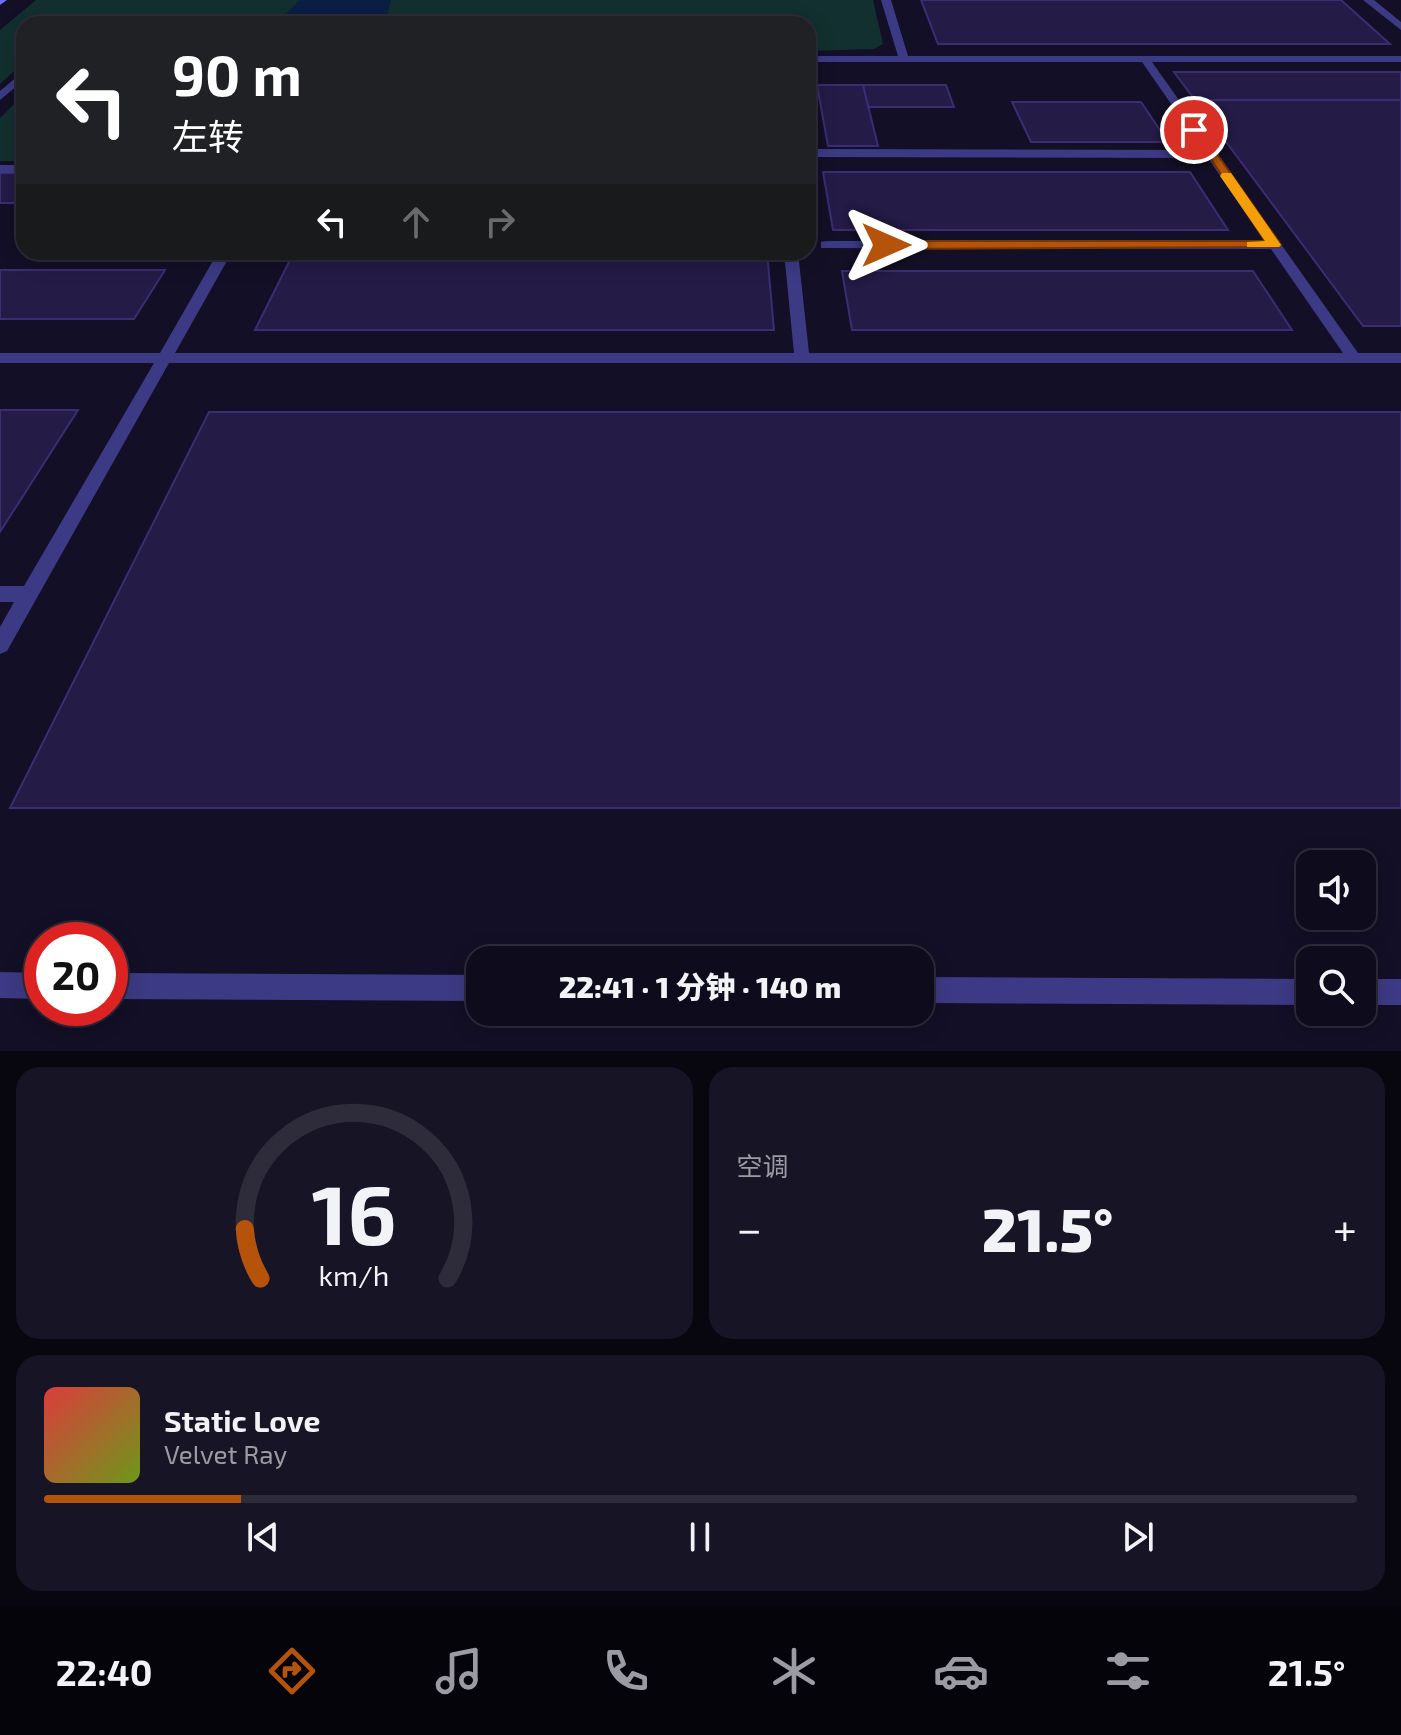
<!DOCTYPE html>
<html lang="zh">
<meta charset="utf-8">
<style>
body{margin:0;font-family:"Exo 2","Noto Sans SC",sans-serif;background:#171425;color:#f1f3f6;height:100vh;display:flex;flex-direction:column;font-size:30px;white-space:nowrap}
*{box-sizing:border-box;margin:0}
p{font-size:26px;color:#9b9ba3}
.icon{flex:none;width:44px;height:44px;fill:none;stroke:currentColor;stroke-width:2;stroke-linecap:round;stroke-linejoin:round}
.map{position:relative;height:1051px;overflow:hidden}
.panel{display:flex;flex-direction:column;gap:16px;padding:16px;background:#08060f;flex:1}
.panel>*{flex:none}
.top-card{position:absolute;left:16px;top:16px;width:800px;height:244px;border-radius:24px;box-shadow:0 4px 20px #0003,0 0 0 2px #2e2b3b;background:#202124;color:#fff;overflow:hidden}
.fabs{position:absolute;left:1296px;top:850px;display:grid;gap:16px}
.fabs a{display:grid;place-items:center;width:80px;height:80px;border-radius:16px;background:#0e0b1c;box-shadow:0 4px 20px #0003,0 0 0 2px #2e2b3b;font-size:40px}
.speed{position:absolute;left:24px;top:922px;display:flex;gap:16px;font-size:40px;font-weight:700;text-align:center}
.speed>*{display:grid;place-content:center;width:104px;height:104px;border-radius:50%;background:#0e0b1c;box-shadow:0 4px 20px #0003,0 0 0 2px #2e2b3b;line-height:1}
.speed .limit{border:12px solid #d22;background:#fff;color:#111}
.pin{position:absolute;display:grid;place-items:center;width:68px;height:68px;color:#fff;margin:-34px;border:4px solid #fff;border-radius:50%;box-shadow:0 2px 8px #0007}
.me{position:absolute;width:88px;margin:-44px;rotate:90deg;stroke-linejoin:round;filter:drop-shadow(0 0 6px #0008)}
.turn{display:flex;align-items:center;gap:28px;height:168px;padding:0 24px;font-size:36px}
.turn .icon{width:104px;height:104px;stroke-width:2.5}
.turn b{display:block;font-size:56px;line-height:68px}
.lanes{display:flex;align-items:center;height:76px;padding:0 24px;background:#0003;justify-content:center;gap:40px;direction:ltr}
.lanes .off{opacity:.35}
.big{font-size:60px;font-weight:800;line-height:1.1}
.panel .tile{flex:1;display:flex;flex-direction:column;justify-content:center;gap:12px;min-width:0;padding:0 28px;border-radius:24px;background:#171425}
.panel .dial{align-items:center;gap:0}
.dial svg{height:208px;overflow:visible;fill:none;stroke:#2e2b3b;stroke-width:7;stroke-linecap:round;text-anchor:middle}
.dial text{fill:#f1f3f6;stroke:none}
.song{display:flex;align-items:center;gap:24px}
.cover{width:96px;height:96px;border-radius:12px;background:linear-gradient(135deg,hsl(0 70% 55%),hsl(80 70% 35%))}
.played{height:8px;border-radius:4px;background:linear-gradient(90deg,#b45309 15%,#2e2b3b 15%)}
.keys{display:flex;justify-content:space-around;direction:ltr}
.heat{display:flex;justify-content:space-between;align-items:center;font-size:44px;direction:ltr}
.panel .tiles{flex:1;display:grid;gap:16px;grid-template-columns:1fr 1fr}
.tile:last-child{grid-column:span 2}
.trip{position:absolute;left:466px;top:946px;width:468px;height:80px;border-radius:24px;background:#0e0b1c;box-shadow:0 4px 20px #0003,0 0 0 2px #2e2b3b;font-weight:800;line-height:80px;text-align:center}
.menu{display:flex;height:128px;justify-content:space-around;align-items:center;background:#06040b;color:#9b9ba3}
.menu .icon{width:56px;height:56px}
.menu .current{color:#b45309}
.menu b{font-size:36px;color:#f1f3f6}
.map>svg:first-child{display:block}
.green{fill:#12302f}
.water{fill:#0a1f44}
.building{fill:#241b47;stroke:#3b2d73;stroke-width:2}
.lines{fill:none;stroke-linecap:round;stroke-linejoin:round}
.service{fill:#3d3a85;fill-rule:evenodd}
.secondary{fill:#6f6bff;fill-rule:evenodd}
.route{fill:#b45309;stroke:#753606;stroke-width:2}
.slow{fill:#f59e0b}
</style>
<div class="map">
<svg width="1401" height="1051" viewBox="0 0 1401 1051">
<rect width="100%" height="100%" fill="#130f26"/>
<path class="green" d="M36,0H873L883,44L874,49L808,51V24H24V62L0,84V30Z
M24,94V161H0V118Z"/>
<path class="water" d="M300,0H391L386,20L380,24H275Z"/>
<path class="building" d="M921,0H1341L1390,44H938Z
M1174,72H1401V100H1195Z
M817,85H863L878,146H828Z
M863,85H946L954,107H868Z
M1195,100H1401V326H1363Z
M1012,102H1141L1168,142H1031Z
M823,172H1190L1228,230H833Z
M0,173H24V203H0Z
M294,252H767L774,330H255Z
M0,270H165L134,319H0Z
M842,271H1253L1292,330H852Z
M0,410H78L0,532Z
M209,412H1401V808H10Z"/>
<g class="lines">
<path class="service" d="M881,0H891L908,56H1401V62H1152L1358,353H1401V363H169L7,651L0,654V627L14,602H0V586H24L154,363H0V353H160L218,252H232L175,353H794L784,252H798L809,353H1343L1271,249L821,248V242L826,241H1265L1208,158L808,157V149L1203,150L1142,62H808V56H898Z
M1363,0H1374L1401,22V30Z
M24,71V80L0,100V91Z
M0,165H24V173H0Z
M0,972L42,973V999L0,998Z
M110,973L480,975V1001L110,999Z
M920,977L1310,979V1005L920,1003Z
M1362,979H1401V1005H1362Z"/>
<path class="secondary" d="M0,0H7L0,5Z"/>
</g>
<path class="route" d="M1190,127H1198L1281,245L1279,247L886,249L879,245L886,241H1265Z"/>
<path class="slow" d="M1222,173H1231L1281,245L1279,247H1247V242L1265,241L1220,176Z"/>
</svg>
<div class="fabs">
<a><svg class="icon" aria-label="sound" viewBox="0 0 24 24"><path d="M4 9h4l5-4v14l-5-4H4zM17 9q2 3 0 6"/></svg></a>
<a><svg class="icon" aria-label="search" viewBox="0 0 24 24"><circle cx="10" cy="10" r="6"/><path d="M15 15l6 6"/></svg></a>
</div>
<div class="speed"><div class="limit">20</div></div>
<div class="pin" style="left:1194px;top:130px;background:#d93025"><svg class="icon" aria-label="arrive" viewBox="0 0 24 24"><path d="M6 21V4h12l-3 4 3 4H6"/></svg></div>
<svg class="me" style="left:886px;top:245px" viewBox="-20 -20 40 40"><path d="M0-17L14 15 0 8-14 15z" fill="#b45309" stroke="#fff" stroke-width="4"/></svg>
<div class="trip">22:41 · 1 分钟 · 140 m</div>
<div class="top-card">
<div class="turn"><svg class="icon" aria-label="left" viewBox="0 0 24 24"><path d="M17 20v-9H6M10 6l-5 5 5 5"/></svg><div><b>90 m</b>左转</div></div>
<div class="lanes"><svg class="icon" aria-label="left" viewBox="0 0 24 24"><path d="M17 20v-9H6M10 6l-5 5 5 5"/></svg><svg class="icon off" aria-label="ahead" viewBox="0 0 24 24"><path d="M12 20V5M6 11l6-6 6 6"/></svg><svg class="icon off" aria-label="right" viewBox="0 0 24 24"><path d="M7 20v-9h11M14 6l5 5-5 5"/></svg></div>
</div>
</div>
<section class="panel">
<div class="tiles">
<div class="tile dial"><svg viewBox="0 0 100 80">
<path d="M14 69A42 42 0 1 1 86 69"/>
<path d="M14 69A42 42 0 0 1 8 50" stroke="#b45309"/>
<text x="50" y="56" font-size="32" font-weight="700">16</text>
<text x="50" y="72" font-size="11">km/h</text>
</svg></div>
<div class="tile"><p>空调</p>
<div class="heat"><a>−</a><b class="big">21.5°</b><a>+</a></div>
</div>
<div class="tile">
<div class="song"><i class="cover"></i><div><b>Static Love</b><p>Velvet Ray</p></div></div>
<div class="played"></div>
<div class="keys"><svg class="icon" aria-label="previous" viewBox="0 0 24 24"><path d="M18 5L8 12l10 7zM5 5v14"/></svg><svg class="icon" aria-label="pause" viewBox="0 0 24 24"><path d="M8 5v14M16 5v14"/></svg><svg class="icon" aria-label="next" viewBox="0 0 24 24"><path d="M6 5l10 7-10 7zM19 5v14"/></svg></div>
</div>
</div>
</section>
<nav class="menu">
<b>22:40</b>
<svg class="icon current" aria-label="directions" viewBox="0 0 24 24"><path d="M12 3l9 9-9 9-9-9zM9 14v-3h6M13 9l2 2-2 2"/></svg>
<svg class="icon" aria-label="music" viewBox="0 0 24 24"><path d="M9 18V5l10-2v13"/><circle cx="6" cy="18" r="3"/><circle cx="16" cy="16" r="3"/></svg>
<svg class="icon" aria-label="phone" viewBox="0 0 24 24"><path d="M5 4h4l2 5-3 2q2 4 5 5l2-3 5 2v4C11 20 4 13 5 4z"/></svg>
<svg class="icon" aria-label="climate" viewBox="0 0 24 24"><path d="M12 3v18M4 7l16 10M4 17L20 7"/></svg>
<svg class="icon" aria-label="car" viewBox="0 0 24 24"><path d="M5 17H2v-5l4-1 3-4h7l3 4 3 1v5h-3M9 17h6M6 11h13"/><circle cx="7" cy="17" r="2"/><circle cx="17" cy="17" r="2"/></svg>
<svg class="icon" aria-label="filters" viewBox="0 0 24 24"><path d="M4 7h16M4 17h16"/><circle cx="9" cy="7" r="2"/><circle cx="15" cy="17" r="2"/></svg>
<b>21.5°</b>
</nav>
